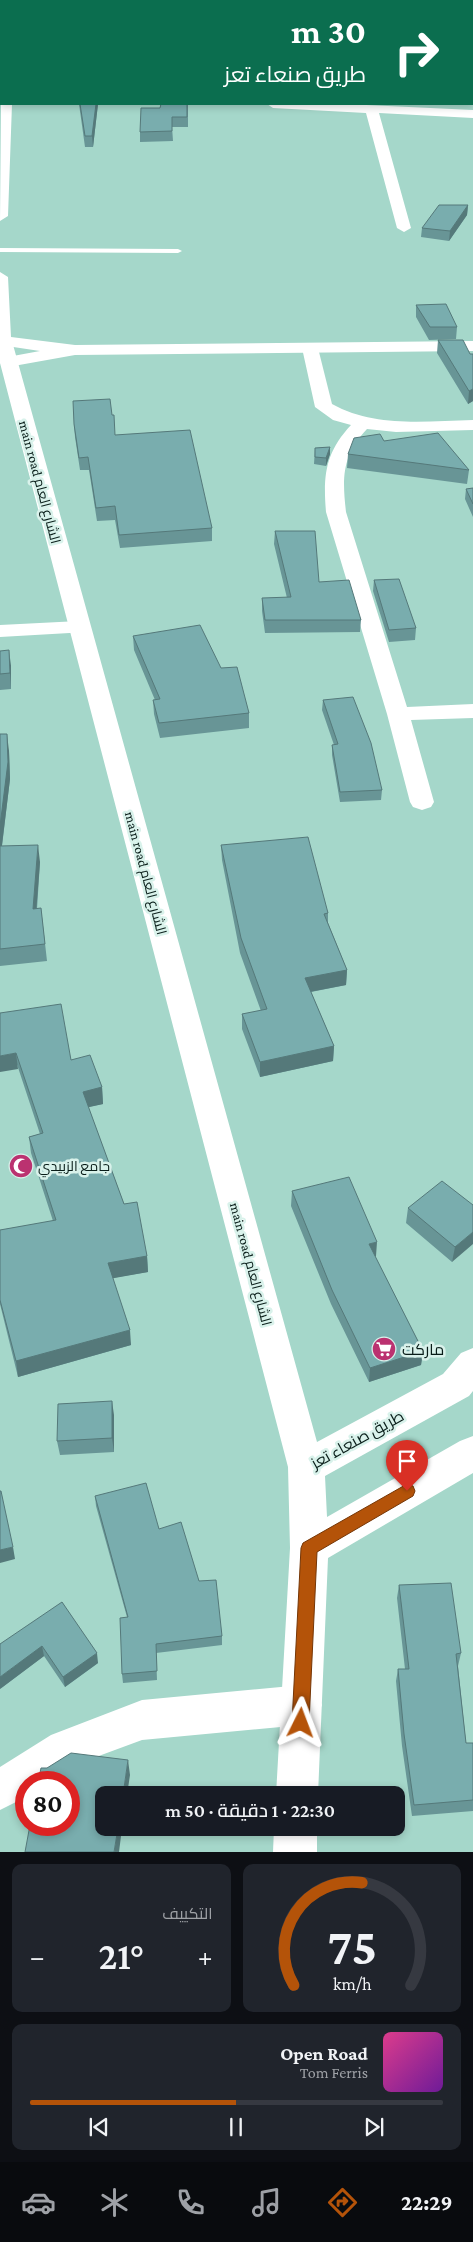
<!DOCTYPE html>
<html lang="ar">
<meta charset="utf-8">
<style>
body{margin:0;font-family:"Crimson Pro",Cairo,serif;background:#20242c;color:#f1f3f6;direction:rtl;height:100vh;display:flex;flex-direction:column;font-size:19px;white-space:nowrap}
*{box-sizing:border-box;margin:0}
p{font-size:16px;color:#9ea1a6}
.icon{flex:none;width:28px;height:28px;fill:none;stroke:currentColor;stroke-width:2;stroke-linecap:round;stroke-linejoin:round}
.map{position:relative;height:1852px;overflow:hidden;direction:ltr}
.panel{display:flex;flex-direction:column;gap:12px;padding:12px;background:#0d0f14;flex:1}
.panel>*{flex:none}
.top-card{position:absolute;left:0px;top:0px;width:474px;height:105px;box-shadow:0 2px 8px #0003;direction:rtl;background:#0b6e4f;color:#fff;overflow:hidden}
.speed{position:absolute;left:15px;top:1771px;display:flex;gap:10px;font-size:25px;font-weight:700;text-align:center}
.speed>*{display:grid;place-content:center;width:65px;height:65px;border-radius:50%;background:#171b24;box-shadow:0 2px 8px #0003;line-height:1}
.speed .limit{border:8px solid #d22;background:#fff;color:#111}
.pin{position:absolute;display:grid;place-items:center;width:42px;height:42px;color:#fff;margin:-51px -21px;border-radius:50% 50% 50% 0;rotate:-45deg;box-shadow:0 0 5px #0007}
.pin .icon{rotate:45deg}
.me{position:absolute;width:55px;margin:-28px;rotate:3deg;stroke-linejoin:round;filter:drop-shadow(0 0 4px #0008)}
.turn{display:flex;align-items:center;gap:18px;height:105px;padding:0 25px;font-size:22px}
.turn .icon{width:65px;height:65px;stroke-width:2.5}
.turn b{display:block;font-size:35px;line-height:42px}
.big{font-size:38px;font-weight:600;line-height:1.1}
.panel .widget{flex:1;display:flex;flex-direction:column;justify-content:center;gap:8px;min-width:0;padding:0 18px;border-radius:10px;background:#20242c}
.panel .dial{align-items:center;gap:0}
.dial svg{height:130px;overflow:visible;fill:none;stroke:#363941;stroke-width:7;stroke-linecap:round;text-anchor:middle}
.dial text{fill:#f1f3f6;stroke:none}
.song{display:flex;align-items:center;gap:15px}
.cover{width:60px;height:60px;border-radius:8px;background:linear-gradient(135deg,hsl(330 70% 55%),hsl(280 70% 35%))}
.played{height:5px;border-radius:2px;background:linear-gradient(90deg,#b45309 50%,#363941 50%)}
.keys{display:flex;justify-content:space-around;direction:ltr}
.heat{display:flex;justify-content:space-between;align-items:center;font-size:28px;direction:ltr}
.panel .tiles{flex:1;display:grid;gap:12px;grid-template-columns:1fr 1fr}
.widget:last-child{grid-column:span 2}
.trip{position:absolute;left:95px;top:1786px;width:310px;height:50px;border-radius:10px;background:#171b24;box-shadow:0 2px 8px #0003;font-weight:600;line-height:50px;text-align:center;direction:rtl}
.dock{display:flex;height:80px;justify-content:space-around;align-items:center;background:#090b0e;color:#9ea1a6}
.dock .icon{width:35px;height:35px}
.dock .current{color:#b45309}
.dock b{font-size:22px;color:#f1f3f6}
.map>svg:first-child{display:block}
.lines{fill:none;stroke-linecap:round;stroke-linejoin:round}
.lane{fill:#fff;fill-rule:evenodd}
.street{fill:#fff;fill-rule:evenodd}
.secondary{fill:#fff;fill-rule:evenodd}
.highway{fill:#fff;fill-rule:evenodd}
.wall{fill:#689596}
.shaded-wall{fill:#55797a}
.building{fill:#79adae;stroke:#55797a}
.route{fill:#b45309;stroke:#753606}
.labels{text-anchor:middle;stroke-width:5;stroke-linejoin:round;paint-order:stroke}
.street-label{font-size:14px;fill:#091d19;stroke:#d9f2eb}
.poi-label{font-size:14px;fill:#091d19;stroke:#d9f2eb;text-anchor:start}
.near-poi-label{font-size:16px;fill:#091d19;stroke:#d9f2eb;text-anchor:start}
.near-street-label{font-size:16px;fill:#091d19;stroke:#d9f2eb}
</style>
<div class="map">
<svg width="473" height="1852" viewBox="0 0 473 1852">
<rect width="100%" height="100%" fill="#a5d7ca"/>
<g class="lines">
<path class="lane" d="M0,248L178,249L182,251L178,253L0,252Z"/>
<path class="street" d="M0,48L1,49V56H0Z
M267,104H345L473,110V118L379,113L411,228L404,232L397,228L366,113L273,108Z
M310,343L316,344L318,348L332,404C375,428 426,421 473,420V430L396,432L367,429C342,456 342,477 346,512L407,707L473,704V718L411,720L434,802L431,807L422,810L413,807L410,802L387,714L326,512C323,476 325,453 351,425L333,420L315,407L302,348L304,344Z
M79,621L87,622L90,627L87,632L0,637V625Z
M302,1685L316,1691L322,1705L316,1719L302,1725L142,1740L77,1764L49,1782H26V1797L0,1810V1767L51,1735L142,1700Z"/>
<path class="secondary" d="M1,101V104H12L8,216L0,221Z
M0,272L8,277L11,337L75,345L473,341V351L75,355L8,367L0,363L2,358L40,351L0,345Z"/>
<path class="highway" d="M0,336L9,337L12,341L317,1442L443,1374L461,1353L473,1348V1391L469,1396L325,1476L327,1517L460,1441L473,1436V1473L328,1558L318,1795H276L290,1548L288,1467L0,363Z
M274,1828H317V1852H273Z"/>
</g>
<path class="wall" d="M265,0H382L383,1H267Z
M79,104H98L93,147H85Z
M188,104V127H172L173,141L140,142V132L160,108Z
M468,205L467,215L449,241L421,237L422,228Z
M416,305L457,327L456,339L429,340L416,317Z
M438,340H463L473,401L468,404L437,353Z
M74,424L115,435L212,528V541L120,548L115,520L97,521L89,470H80L75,437Z
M384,441L469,470L467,484L347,468L348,454Z
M330,447V454L326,466L314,464L315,448Z
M473,488V517L465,499L466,489Z
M275,531L319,582L361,620L360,632L265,633L262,611V598H287L274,544Z
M374,580L416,628L415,640L389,642L373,591Z
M133,636L221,668L249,713V728L160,738L154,714L153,700H155L134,650Z
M0,651L11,666V689L0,690Z
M323,700L382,790L381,800L340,802L332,755V745H334L322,710Z
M0,734L9,751L10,779L2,846L40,862L37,909L41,908L47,961L0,966Z
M221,845L328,913V923L347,970L346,985L311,992L334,1046L333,1061L260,1077L242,1029V1014L261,1011L240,953L222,860Z
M0,1013L71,1060L102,1087L103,1104L88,1107L124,1204L147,1256L148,1272L112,1278L131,1345L18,1377L0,1304V1230L53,1221L31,1153L29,1137L40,1134Z
M292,1191L376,1256L375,1257L423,1351L421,1365L369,1382L331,1304L291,1206Z
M473,1205L452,1262L406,1223L408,1208Z
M114,1415V1452L60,1455L57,1441Z
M95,1496L159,1529L199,1581L222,1636V1645L156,1653L157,1680L123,1683L122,1674L127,1617L96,1506Z
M399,1585L461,1653L458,1666L466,1743H473V1811L412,1816L402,1746L396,1681L398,1669H405L397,1598Z
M62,1602L98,1663L65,1687L44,1656L0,1689Z"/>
<path class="shaded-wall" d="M96,104H98L93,147L92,136Z
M468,205L467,215L449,241L450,231Z
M473,389V401L468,404L469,391Z
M330,447V454L326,466V458Z
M9,650L11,666V689L10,673Z
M7,734L9,751L10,779L0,861V826Z
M38,845L40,862L35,926L33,909Z
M347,970L346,985L304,993L305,978Z
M334,1046L333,1061L260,1077V1062Z
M16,1053L18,1069L0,1072V1056Z
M102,1087L103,1104L85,1108L83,1092Z
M473,1232V1244L452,1262L455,1247Z
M377,1242L376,1256L367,1259L369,1244Z
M147,1256L148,1272L109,1279L108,1263Z
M130,1330L131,1345L18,1377L16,1361Z
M423,1351L421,1365L369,1382L370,1368Z
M112,1401L114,1415V1452L112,1438Z
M13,1547L15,1559L0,1563V1550Z
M42,1646L44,1656L0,1689V1677Z
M97,1653L98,1663L65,1687L63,1677Z
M128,1760L130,1775L127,1795H123Z
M118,1828H122L119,1852H114Z"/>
<path class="building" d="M273,0H382L383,1H275Z
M80,104H96L92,136H85Z
M161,104H187V117H172V131L140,132L141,108H160Z
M439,205H468L450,231L422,228Z
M446,304L457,327H430L416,305Z
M438,340H463L470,354H473V389L469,391Z
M110,399L112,415H114L115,435L190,430L212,528L119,535L115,506L96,508L88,457L79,458L74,424L73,401Z
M438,433L469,470L348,454L354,438L380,434L384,441Z
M330,447L326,458L315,457V448Z
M473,488V504L466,489Z
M275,531H315L319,582L349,580L361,620H265L262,598L291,597Z
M399,579L416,628L389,630L374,580Z
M200,625L221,668L237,667L249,713L159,723L153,700L160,699L133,636Z
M9,650L10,673L0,674V651Z
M353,697L371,743L382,790L340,792L332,745L338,744L323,700Z
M0,734H7L8,762L0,826Z
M308,837L328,913L324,914L347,970L305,978L334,1046L260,1062L242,1014L267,1009L241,938L221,845Z
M38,845L33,909L41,908L45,944L0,949V846Z
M61,1004L71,1060L90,1055L102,1087L83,1092L124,1204L137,1202L147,1256L108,1263L130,1330L16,1361L0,1300V1230L56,1220L29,1137L43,1133L16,1053L0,1056V1013Z
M349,1177L377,1242L369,1244L423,1351L370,1368L332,1290L292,1191Z
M442,1181L473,1205V1232L455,1247L408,1208Z
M112,1401V1438L57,1441L58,1404Z
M146,1483L159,1529L181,1522L199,1581L216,1580L222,1636L156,1644L157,1671L122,1674L120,1618L128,1617L95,1496Z
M0,1491H1L13,1547L0,1550Z
M451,1583L461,1653L456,1654L466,1743H473V1800L414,1805L404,1734L398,1669H409L399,1585Z
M62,1602L97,1653L63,1677L42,1646L0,1677V1644Z
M71,1753L128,1760L123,1795H104V1828H118L114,1852H25L30,1825H69V1782H38L41,1768H47Z"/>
<path class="route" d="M407,1484L413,1486L415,1491L413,1496L317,1552L309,1723L307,1729L301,1732L295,1729L292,1723L301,1548L303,1543Z"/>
<defs>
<g id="mosque-disc" transform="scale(1.25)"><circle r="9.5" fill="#bb3270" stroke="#d9f2eb"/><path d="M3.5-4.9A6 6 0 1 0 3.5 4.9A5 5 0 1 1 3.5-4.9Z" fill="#fff"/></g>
<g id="supermarket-disc" transform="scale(1.25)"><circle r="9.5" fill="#bb3270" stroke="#d9f2eb"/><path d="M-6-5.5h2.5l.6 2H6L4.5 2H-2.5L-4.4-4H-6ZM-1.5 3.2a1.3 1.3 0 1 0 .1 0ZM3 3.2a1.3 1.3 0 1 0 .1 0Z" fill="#fff"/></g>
</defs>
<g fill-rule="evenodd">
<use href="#mosque-disc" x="21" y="1166"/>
<use href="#supermarket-disc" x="384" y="1349"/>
</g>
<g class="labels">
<g class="street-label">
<text transform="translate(40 482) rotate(75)" y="5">main road الشارع العام</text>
<text transform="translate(146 873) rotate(75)" y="5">main road الشارع العام</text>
<text transform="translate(251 1264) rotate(75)" y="5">main road الشارع العام</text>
</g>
<g class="poi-label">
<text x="38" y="1171">جامع الزبيدي</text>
</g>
<g class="near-poi-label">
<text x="402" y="1355">ماركت</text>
</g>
<g class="near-street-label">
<text transform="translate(357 1439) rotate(-29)" y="6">طريق صنعاء تعز</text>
</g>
</g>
</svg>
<div class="speed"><div class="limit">80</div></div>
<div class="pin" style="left:407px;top:1491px;background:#d93025"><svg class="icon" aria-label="arrive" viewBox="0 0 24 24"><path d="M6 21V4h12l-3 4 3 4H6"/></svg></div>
<svg class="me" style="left:301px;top:1723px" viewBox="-20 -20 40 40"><path d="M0-17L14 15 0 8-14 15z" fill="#b45309" stroke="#fff" stroke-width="4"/></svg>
<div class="trip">22:30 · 1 دقيقة · 50 m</div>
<div class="top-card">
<div class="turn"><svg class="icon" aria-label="right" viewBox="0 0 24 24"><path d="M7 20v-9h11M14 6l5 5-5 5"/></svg><div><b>30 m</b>طريق صنعاء تعز</div></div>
</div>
</div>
<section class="panel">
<div class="tiles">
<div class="widget dial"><svg viewBox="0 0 100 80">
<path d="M14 69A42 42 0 1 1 86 69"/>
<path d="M14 69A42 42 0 0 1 56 6" stroke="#b45309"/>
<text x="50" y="56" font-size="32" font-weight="700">75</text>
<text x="50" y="72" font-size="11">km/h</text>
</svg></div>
<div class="widget"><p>التكييف</p>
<div class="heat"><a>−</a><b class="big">21°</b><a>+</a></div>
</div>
<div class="widget">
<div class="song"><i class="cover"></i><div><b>Open Road</b><p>Tom Ferris</p></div></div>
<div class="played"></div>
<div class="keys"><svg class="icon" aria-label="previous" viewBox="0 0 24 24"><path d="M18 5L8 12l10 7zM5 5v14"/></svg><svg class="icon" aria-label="pause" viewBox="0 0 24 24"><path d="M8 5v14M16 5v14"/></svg><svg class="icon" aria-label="next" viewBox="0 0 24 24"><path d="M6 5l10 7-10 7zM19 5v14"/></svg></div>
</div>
</div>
</section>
<nav class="dock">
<b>22:29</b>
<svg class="icon current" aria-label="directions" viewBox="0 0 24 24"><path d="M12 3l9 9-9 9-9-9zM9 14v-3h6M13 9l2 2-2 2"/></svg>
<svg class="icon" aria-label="music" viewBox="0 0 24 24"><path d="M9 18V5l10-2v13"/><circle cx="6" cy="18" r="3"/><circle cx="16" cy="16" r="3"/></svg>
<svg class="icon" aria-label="phone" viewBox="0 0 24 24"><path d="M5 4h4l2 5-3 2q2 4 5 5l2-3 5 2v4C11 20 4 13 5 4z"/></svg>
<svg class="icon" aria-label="climate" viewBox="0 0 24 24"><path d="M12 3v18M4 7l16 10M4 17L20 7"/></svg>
<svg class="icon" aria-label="car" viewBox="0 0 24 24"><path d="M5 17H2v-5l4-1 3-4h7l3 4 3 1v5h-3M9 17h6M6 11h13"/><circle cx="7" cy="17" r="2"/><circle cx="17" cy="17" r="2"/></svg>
</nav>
